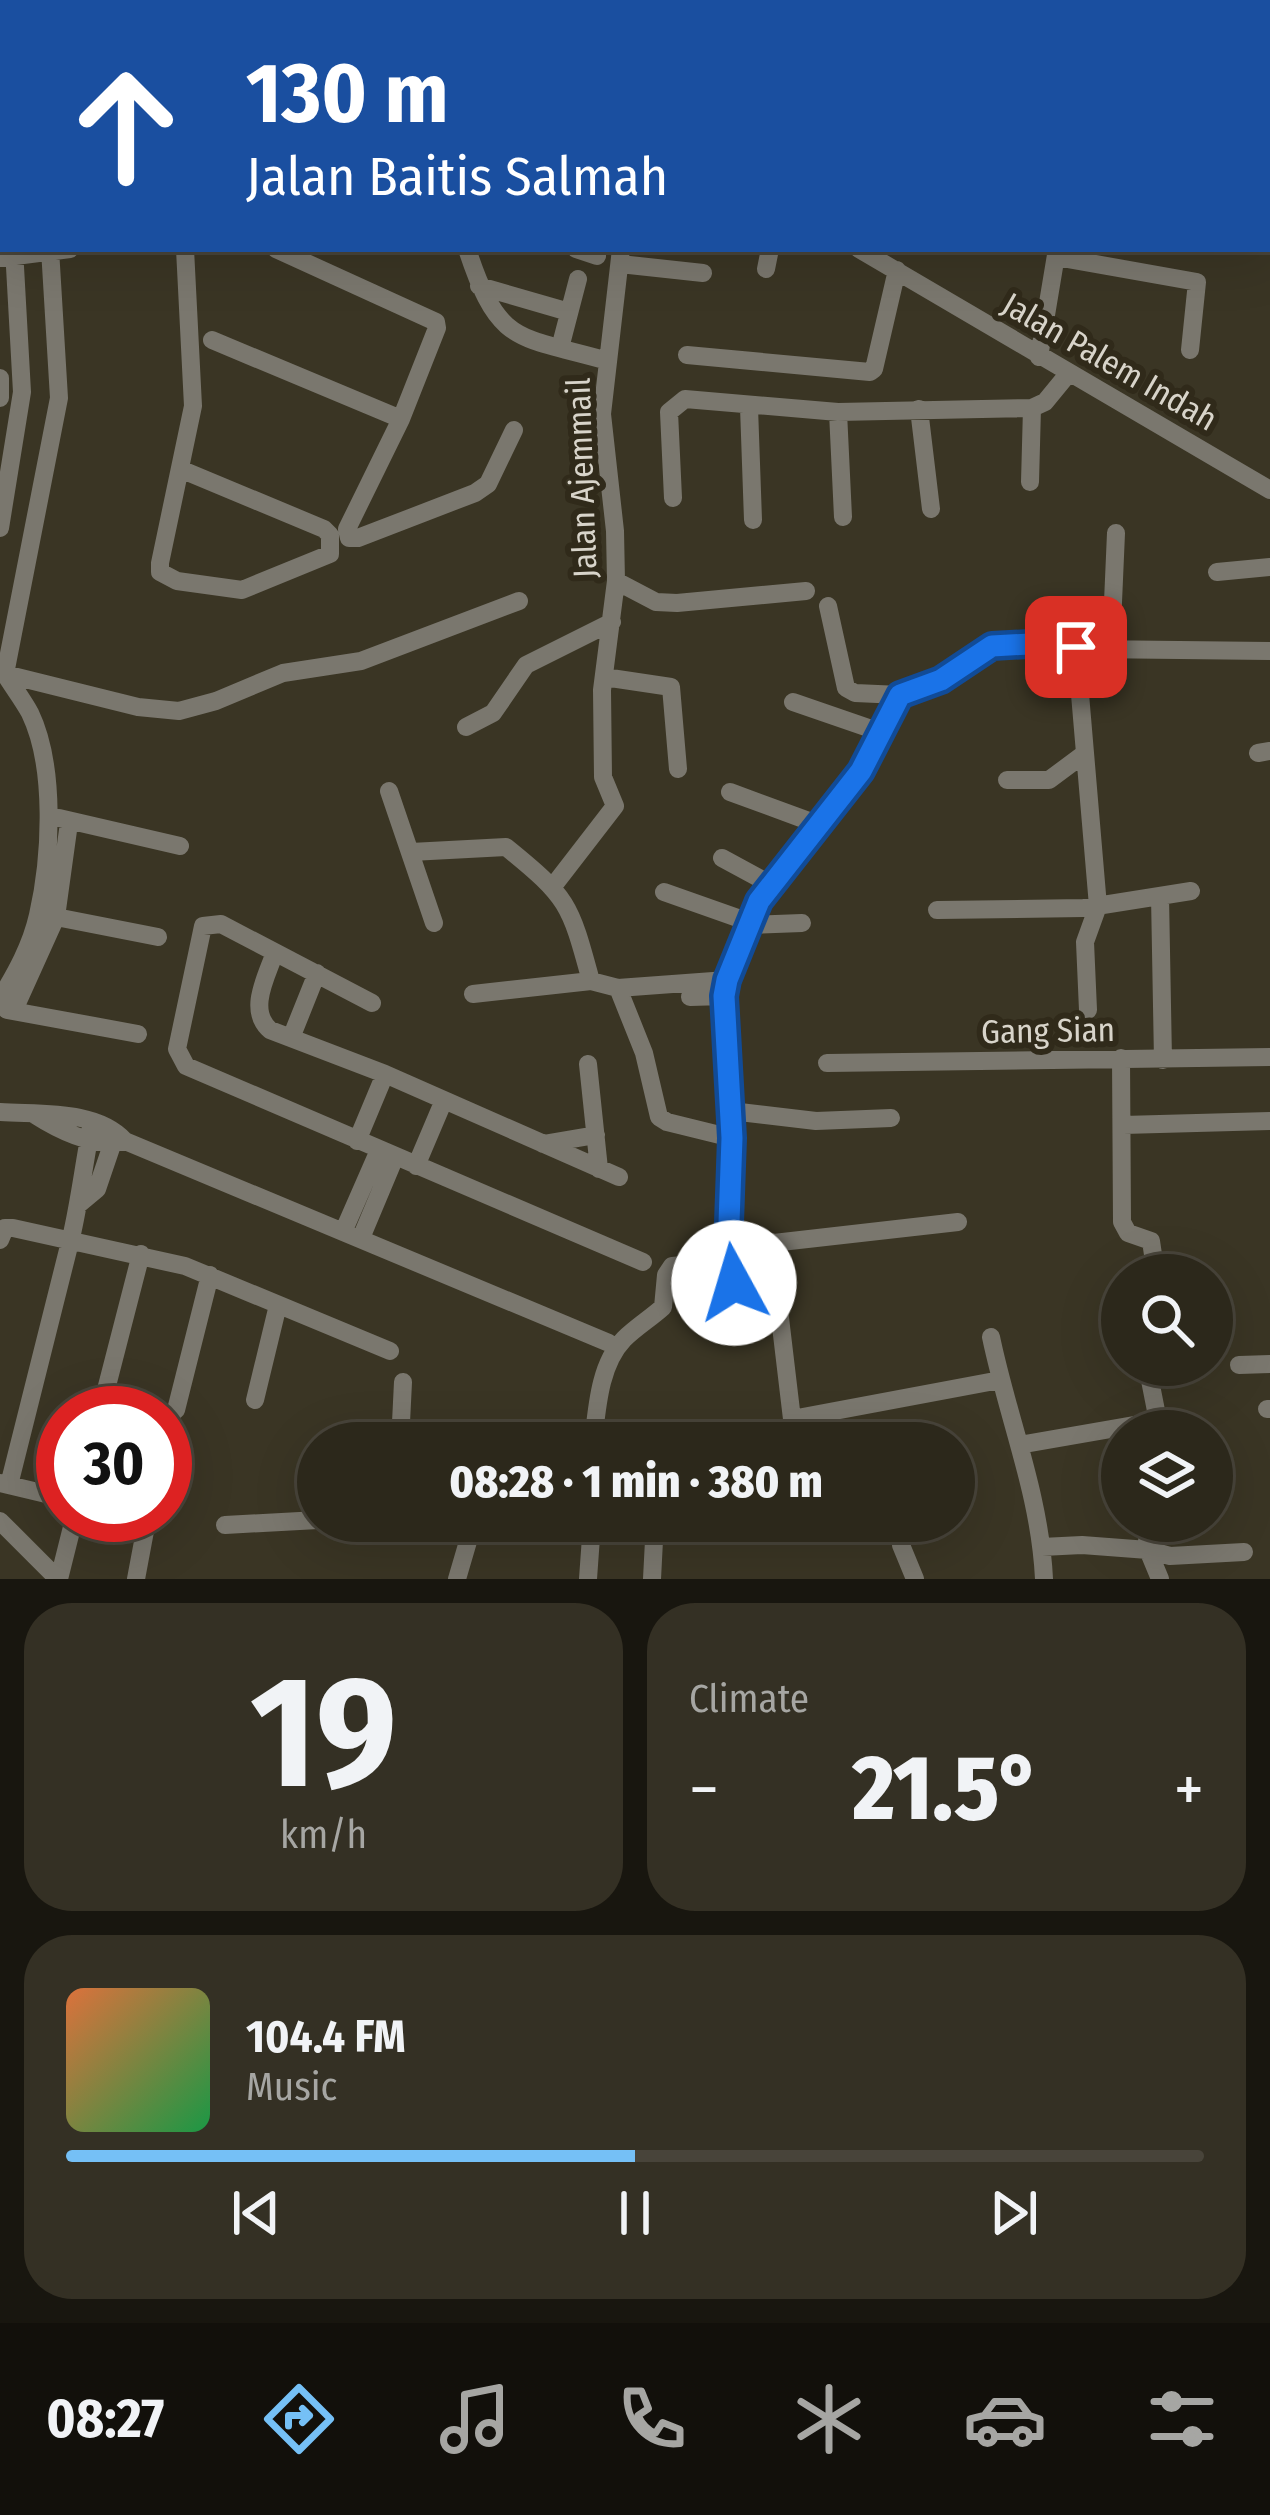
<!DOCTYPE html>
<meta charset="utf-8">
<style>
body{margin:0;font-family:"Fira Sans Condensed",sans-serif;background:#343024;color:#f1f3f6;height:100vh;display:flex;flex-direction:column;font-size:45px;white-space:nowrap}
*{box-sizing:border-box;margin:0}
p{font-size:39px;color:#a6a6a3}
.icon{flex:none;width:66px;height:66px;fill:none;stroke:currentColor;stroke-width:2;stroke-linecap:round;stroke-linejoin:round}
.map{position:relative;height:1579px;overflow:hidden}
.drawer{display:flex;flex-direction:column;gap:24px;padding:24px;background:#18160f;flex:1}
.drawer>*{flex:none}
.guide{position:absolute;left:0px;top:0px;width:1272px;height:252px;box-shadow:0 12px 48px #0002,0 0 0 3px #48443a;background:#1a4fa0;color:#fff;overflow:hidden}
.controls{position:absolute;left:1101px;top:1254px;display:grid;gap:24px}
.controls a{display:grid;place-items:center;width:132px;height:132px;border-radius:50%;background:#2c281b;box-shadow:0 12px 48px #0002,0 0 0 3px #48443a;font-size:60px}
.speed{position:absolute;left:36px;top:1386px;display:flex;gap:24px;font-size:60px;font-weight:700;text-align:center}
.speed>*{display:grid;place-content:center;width:156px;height:156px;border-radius:50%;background:#2c281b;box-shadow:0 12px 48px #0002,0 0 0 3px #48443a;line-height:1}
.speed .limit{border:18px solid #d22;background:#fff;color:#111}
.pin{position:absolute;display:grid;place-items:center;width:102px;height:102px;color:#fff;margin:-51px;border-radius:24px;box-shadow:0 6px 18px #0006}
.me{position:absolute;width:132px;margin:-66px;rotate:354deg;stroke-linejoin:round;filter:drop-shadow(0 0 9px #0008)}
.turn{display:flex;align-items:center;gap:42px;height:252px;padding:0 48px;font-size:54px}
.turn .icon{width:156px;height:156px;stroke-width:2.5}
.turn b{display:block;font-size:84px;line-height:102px}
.big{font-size:90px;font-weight:800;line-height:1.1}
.drawer .card{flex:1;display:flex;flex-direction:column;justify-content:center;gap:18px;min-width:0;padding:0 42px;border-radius:48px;background:#343024}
.drawer .dial{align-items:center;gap:0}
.dial b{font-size:156px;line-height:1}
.song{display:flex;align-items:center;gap:36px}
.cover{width:144px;height:144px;border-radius:18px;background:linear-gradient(135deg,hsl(20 70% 55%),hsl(140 70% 35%))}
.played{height:12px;border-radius:6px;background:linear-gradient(90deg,#75c0f6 50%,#48443a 50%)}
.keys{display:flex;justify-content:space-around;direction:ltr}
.heat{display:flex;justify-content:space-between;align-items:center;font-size:66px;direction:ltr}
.drawer .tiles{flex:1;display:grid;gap:24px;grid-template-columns:1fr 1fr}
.card:last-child{grid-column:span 2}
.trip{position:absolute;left:297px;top:1422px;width:678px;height:120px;border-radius:60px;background:#2c281b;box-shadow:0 12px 48px #0002,0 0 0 3px #48443a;font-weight:800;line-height:120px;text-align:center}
.tab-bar{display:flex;height:192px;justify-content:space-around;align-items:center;background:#12100b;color:#a6a6a3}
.tab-bar .icon{width:84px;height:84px}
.tab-bar .active{color:#75c0f6}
.tab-bar b{font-size:54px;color:#f1f3f6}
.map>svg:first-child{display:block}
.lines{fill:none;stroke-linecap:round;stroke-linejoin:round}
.minor{stroke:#7a776e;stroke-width:18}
.route-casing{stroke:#114b97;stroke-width:30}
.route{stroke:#1a73e8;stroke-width:21}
.labels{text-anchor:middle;stroke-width:12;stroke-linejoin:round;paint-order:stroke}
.street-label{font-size:33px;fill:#d8d4ca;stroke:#302a1a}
</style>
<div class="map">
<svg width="1270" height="1579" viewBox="0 0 1270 1579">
<rect width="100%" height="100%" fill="#3a3524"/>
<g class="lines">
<path class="minor" d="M43,0L44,3
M454,0L456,3
M716,0L718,3
M77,3L79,0
M135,3L142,0
M837,3L853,1
M1092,3L1093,0
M0,115L3,108
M0,230L3,229
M276,249L436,322L437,328L401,419L347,529L349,538H358L475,493L488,484L514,430
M467,249C499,346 516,335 608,361
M576,249L597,256
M859,249L1270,490
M1056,257L1197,282L1190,350
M0,258L70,249
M620,264L703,273
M766,269L770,249
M479,286L569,312
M212,340L401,419
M560,348L578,279
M687,355L870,372L874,369L897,270
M1039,357L1057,249
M0,378V398
M749,407L753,520
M919,409L931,509
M838,412L843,517
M180,469L324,529L330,535V554L242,590L177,581L160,572V563L193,406L185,249
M1030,482L1032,408
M673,498L669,412L685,399L838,412L1032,408L1045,402L1068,374
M0,528L22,392L14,249
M1217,572L1270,567
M616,581L656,602L677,603L806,591
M828,606L846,688L855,693L900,695
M1076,647L1098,906L1085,942L1088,1010
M1111,648L1116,533
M1,673L138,707L179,711L216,701L283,673L361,661L519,601
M604,677L671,687L678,769
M793,702L883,733
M466,727L493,713L526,665L612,622
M1258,753L1270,751
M1007,780H1049L1084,754
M389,791L434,923
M730,792L817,824
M59,818L180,846
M411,852L506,847C569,898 570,904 591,981L618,988L727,980
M722,858L770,884
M554,885L615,806L603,777L602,690L616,581L615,531L602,414L621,249
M664,892L749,922
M1160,896L1163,1060
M937,910L1084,908L1191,891
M56,917L158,937
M748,925L802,923
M275,952C267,976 247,1010 270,1030L385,1074L619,1177
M618,988L644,1053L659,1117L667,1122L732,1138
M473,994L591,981
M690,997L724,996
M0,999C16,973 31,946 38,915C51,858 56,767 30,713C23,700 13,687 5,674L59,398L50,249
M372,1003L221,924L203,926L177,1049L186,1066L643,1262
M7,1010L138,1034
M14,1010L56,917L69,823
M291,1038L317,973
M1121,1058L1122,1222L1128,1233L1151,1241L1156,1275
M827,1063L1270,1057
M588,1064L599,1169
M731,1111L816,1121L891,1118
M0,1112C39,1115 96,1109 125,1141L609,1343
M35,1115C60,1131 95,1148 125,1141
M1123,1125L1270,1121
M357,1141L385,1074
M543,1144L596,1135
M416,1166L444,1100
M79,1204L97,1189L115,1136
M344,1230L379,1150
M361,1238L395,1157
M0,1240L5,1228H13L185,1266L390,1351
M771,1242L792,1419L1000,1380
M741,1315L728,1251L732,1138L724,996C745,893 809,850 862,769C877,746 888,720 900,695L941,680L992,646L1065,642L1088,649L1270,651
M991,1337C1008,1419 1040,1494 1044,1579
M1147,1365L1160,1431
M1239,1365L1270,1364
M255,1400L278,1305
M1267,1409H1270
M176,1410L210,1275
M100,1413L141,1254
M400,1443L403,1382
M593,1443C597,1409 599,1365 624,1339C636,1327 651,1318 663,1307L666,1275L672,1266L715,1262L738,1247L958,1222
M1019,1445L1157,1421
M0,1483L63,1498
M9,1485L71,1238C80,1200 84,1162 92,1123
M0,1521L58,1579
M1146,1521L1148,1550L1160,1579
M225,1525L318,1520
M901,1545L915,1579
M1042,1547L1082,1545L1148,1550L1170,1556L1244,1552
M59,1579L75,1515
M136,1579L148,1515
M457,1579L474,1521
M588,1579L592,1523
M652,1579L655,1521"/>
</g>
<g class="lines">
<g class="route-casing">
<path id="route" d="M734,1283L728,1251L732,1138L724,996L727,980L759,901L861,771L900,695L941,680L992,646L1066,642L1076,647"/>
</g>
<use href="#route" class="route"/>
</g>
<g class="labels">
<g class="street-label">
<text transform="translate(1110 361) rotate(30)" y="12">Jalan Palem Indah</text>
<text transform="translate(581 478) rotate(-92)" y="12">Jalan Ajemmail</text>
<text transform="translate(1048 1030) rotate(-1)" y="12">Gang Sian</text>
</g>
</g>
</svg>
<div class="controls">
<a><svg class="icon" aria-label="search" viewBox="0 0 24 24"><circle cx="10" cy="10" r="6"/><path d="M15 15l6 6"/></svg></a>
<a><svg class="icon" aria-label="layers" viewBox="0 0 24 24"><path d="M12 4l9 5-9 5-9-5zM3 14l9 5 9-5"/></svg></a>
</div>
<div class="speed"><div class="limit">30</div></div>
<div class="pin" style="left:1076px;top:647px;background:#d93025"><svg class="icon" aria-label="arrive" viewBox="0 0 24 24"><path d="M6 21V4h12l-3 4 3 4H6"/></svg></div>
<svg class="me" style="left:734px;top:1283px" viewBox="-20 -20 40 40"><circle r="19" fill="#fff"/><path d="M0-13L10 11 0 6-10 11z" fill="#1a73e8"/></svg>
<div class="trip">08:28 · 1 min · 380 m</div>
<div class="guide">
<div class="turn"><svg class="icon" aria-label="ahead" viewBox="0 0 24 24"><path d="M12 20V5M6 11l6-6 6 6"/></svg><div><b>130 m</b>Jalan Baitis Salmah</div></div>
</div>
</div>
<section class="drawer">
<div class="tiles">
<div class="card dial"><b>19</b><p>km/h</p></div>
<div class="card"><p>Climate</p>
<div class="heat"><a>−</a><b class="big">21.5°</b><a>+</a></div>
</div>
<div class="card">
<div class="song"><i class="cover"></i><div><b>104.4 FM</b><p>Music</p></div></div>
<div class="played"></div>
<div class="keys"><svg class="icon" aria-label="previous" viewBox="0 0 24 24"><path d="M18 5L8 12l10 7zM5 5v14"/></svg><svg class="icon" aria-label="pause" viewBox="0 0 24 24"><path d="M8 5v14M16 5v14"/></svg><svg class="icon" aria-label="next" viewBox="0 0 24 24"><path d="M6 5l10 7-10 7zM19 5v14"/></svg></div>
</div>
</div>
</section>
<nav class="tab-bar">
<b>08:27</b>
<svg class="icon active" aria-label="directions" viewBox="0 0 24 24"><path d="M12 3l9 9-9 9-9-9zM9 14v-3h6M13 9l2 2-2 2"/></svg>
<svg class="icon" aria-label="music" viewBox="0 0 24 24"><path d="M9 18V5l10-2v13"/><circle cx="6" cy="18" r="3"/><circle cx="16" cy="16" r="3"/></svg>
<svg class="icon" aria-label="phone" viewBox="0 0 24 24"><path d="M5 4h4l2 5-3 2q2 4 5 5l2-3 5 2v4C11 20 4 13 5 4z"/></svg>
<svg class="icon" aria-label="climate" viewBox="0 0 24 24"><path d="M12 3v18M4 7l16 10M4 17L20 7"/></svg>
<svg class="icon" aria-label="car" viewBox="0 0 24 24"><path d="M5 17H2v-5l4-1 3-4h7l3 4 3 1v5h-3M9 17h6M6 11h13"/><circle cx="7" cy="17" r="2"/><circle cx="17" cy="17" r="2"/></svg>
<svg class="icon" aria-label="filters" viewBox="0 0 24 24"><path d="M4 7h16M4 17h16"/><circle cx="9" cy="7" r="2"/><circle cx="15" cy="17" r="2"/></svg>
</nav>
